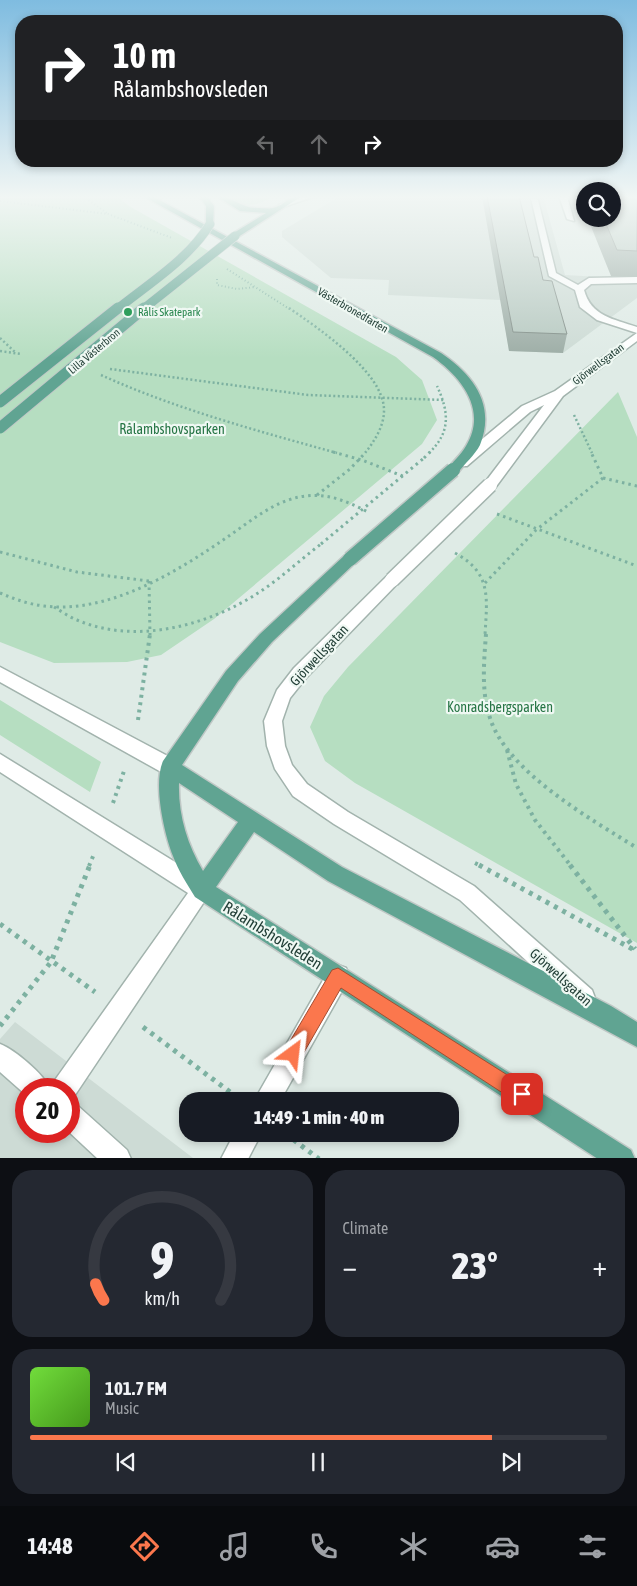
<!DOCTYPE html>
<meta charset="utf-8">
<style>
body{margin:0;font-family:"Asap Condensed",sans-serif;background:#242831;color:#f1f3f6;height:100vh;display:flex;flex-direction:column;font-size:19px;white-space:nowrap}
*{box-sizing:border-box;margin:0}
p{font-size:16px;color:#9ea1a6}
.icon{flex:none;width:28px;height:28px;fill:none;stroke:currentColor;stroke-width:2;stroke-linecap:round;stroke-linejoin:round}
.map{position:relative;height:1158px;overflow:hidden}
.drawer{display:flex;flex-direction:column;gap:12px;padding:12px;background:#0d0f14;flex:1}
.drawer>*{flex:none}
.top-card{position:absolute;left:15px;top:15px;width:608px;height:152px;border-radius:20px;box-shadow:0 2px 8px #0003;background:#202124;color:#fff;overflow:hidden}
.buttons{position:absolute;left:576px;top:182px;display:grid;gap:10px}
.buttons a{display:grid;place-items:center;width:45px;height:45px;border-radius:50%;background:#171b24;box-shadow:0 2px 8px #0003;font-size:25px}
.speed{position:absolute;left:15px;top:1078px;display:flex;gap:10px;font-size:25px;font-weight:700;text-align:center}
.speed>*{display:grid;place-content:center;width:65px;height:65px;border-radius:50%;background:#171b24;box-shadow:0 2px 8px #0003;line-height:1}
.speed .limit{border:8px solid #d22;background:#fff;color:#111}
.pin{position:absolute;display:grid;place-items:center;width:42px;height:42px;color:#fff;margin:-21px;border-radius:10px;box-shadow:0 2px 8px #0006}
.me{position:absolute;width:55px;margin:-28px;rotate:30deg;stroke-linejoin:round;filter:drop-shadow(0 0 4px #0008)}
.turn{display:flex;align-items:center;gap:18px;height:105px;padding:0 15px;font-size:22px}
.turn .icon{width:65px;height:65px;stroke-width:2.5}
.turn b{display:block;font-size:35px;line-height:42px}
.lanes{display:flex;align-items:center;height:48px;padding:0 15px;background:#0003;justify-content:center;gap:25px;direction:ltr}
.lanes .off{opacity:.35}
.big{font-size:38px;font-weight:800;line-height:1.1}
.drawer .tile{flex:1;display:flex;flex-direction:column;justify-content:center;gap:8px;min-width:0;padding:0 18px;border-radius:20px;background:#242831}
.drawer .dial{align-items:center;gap:0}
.dial svg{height:130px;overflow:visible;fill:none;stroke:#363941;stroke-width:7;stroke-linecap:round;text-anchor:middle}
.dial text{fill:#f1f3f6;stroke:none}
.song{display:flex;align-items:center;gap:15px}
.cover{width:60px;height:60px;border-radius:8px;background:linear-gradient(135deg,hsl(100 70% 55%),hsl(100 70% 35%))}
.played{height:5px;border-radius:2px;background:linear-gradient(90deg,#fb774d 80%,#363941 80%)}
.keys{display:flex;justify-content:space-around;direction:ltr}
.heat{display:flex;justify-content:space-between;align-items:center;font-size:28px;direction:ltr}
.drawer .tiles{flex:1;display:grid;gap:12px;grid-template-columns:1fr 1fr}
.tile:last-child{grid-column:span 2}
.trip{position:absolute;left:179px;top:1092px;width:280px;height:50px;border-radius:20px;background:#171b24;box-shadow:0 2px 8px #0003;font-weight:800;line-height:50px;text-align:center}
.dock{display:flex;height:80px;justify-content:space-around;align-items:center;background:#090b0e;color:#9ea1a6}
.dock .icon{width:35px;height:35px}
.dock .selected{color:#fb774d}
.dock b{font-size:22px;color:#f1f3f6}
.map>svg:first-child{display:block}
.built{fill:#cddbd5;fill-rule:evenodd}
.green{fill:#b6dec1}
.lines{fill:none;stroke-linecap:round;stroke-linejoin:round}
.minor-casing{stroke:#a2b3ad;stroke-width:3}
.major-casing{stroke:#c0c8c6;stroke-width:3}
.path-far4{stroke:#7db1a1;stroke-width:2;stroke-dasharray:1 2.5;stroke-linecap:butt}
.path-far3{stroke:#7db1a1;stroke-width:2.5;stroke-dasharray:2 2.5;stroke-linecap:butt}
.path-far2{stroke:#7db1a1;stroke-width:3;stroke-dasharray:2.5 4;stroke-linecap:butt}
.path-far1{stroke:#7db1a1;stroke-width:4;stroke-dasharray:3 4.5;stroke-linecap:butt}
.path{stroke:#7db1a1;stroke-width:5;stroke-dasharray:4 5.5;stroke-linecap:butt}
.minor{fill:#fff;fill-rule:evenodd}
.major{fill:#60a492;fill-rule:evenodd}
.minor-bridge-casing{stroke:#a2b3ad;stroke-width:17;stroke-linecap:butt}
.major-bridge-far2-casing{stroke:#c0c8c6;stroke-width:10;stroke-linecap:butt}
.major-bridge-far1-casing{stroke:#c0c8c6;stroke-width:13;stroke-linecap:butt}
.major-bridge-casing{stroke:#c0c8c6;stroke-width:17;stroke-linecap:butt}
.path-bridge{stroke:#7db1a1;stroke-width:3;stroke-dasharray:2.5 4;stroke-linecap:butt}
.minor-bridge{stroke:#fff;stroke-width:14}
.major-bridge-far2{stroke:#60a492;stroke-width:9}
.major-bridge-far1{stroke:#60a492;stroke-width:11}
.major-bridge{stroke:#60a492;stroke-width:14}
.wall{fill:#9dada6}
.building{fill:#b7c9c1;stroke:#808d87}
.route{fill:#fb774d;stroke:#a34d32}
.leisure-dot{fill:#2e9e5b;stroke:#eff8f3;stroke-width:2}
.labels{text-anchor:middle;stroke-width:4.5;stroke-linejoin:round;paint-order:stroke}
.far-street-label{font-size:11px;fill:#1f3c34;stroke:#eff8f3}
.far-leisure-label{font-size:11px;fill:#27864d;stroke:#eff8f3;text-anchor:start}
.park-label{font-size:14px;fill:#267545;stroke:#eff8f3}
.street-label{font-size:14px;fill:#1f3c34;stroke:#eff8f3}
.near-street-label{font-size:16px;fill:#1f3c34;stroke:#eff8f3}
</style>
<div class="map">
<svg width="637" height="1159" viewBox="0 0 637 1159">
<rect width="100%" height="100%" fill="#dfebe6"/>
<path class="built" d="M340,196H543L565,275L637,279V298L563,353L509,351L501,300L388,295L389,280L331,278L282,237V231Z
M15,1022L193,1158H0V1039ZM26,1089H69V1131H26Z"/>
<path class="green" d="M0,196H117L129,206L396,357L422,380L437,420L422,444L214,619L161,655L127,662L54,663L0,642Z
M227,196H273C258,207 243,208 227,196Z
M618,392L637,437V943L355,783L325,761L310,727L324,696L348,667Z
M0,700L101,762L90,792L0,735Z"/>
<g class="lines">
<g class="minor-casing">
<path id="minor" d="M305,196H316L283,207L279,205Z
M559,196H567L574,221L567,219Z
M531,198L538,200L556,273L578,285L589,278L637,277V283L591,284L584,290C591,316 613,319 637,327V341L563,396L495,488L490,489L483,485L544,405L530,412L467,466H457L456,463L457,460L522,406L555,391L637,333L597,320L580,307L575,290L549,276Z
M392,575L397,576L400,580L397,584L306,678L290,698L282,721L285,746L292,765L307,784L348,812L474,886L592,990L595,998L592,1006L584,1009L576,1006L460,900L334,824L293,796L275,769L267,746L264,721L277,690L294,668L387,576Z
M0,667L177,761L179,767L177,773L170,775L163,773L0,682Z
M0,754L209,883L212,890L73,1098L69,1099V1089H52L55,1080L188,893L0,772Z
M338,965L346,968L349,976L346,984L280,1101H254L330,968Z
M0,1044C15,1050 44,1074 50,1089H26V1095L0,1072Z
M69,1103L78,1106L127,1150L131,1159H98L68,1131Z
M234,1134H261L248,1159H221Z"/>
</g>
<g class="major-casing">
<path id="major" d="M143,196H152L441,353C473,375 496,404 480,445C475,455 464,464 458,473H448L447,470C452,462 461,455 466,446C488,410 461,377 433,357Z
M199,196H207L214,206L213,226L206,224V206Z
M216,196C230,195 241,208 257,208C262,208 269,209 273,208C285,205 289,195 302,196L235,239L232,238V234L266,213L240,211Z
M350,554L355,555L357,559L355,563L272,642L238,681L182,765L342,867L611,1006L637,1022V1047L328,881L254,832L216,887L631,1150L635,1159H598L195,897C187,884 178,870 173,856C164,833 153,784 163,761L226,671L260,634L345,555ZM179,783L238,822L203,871C187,844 178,814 179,783Z"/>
</g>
<path class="path-far4" d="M83,196L108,214
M0,198L8,196
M0,201L108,214L172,238
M227,269L291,310
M217,279V285L237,289L256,287"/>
<path class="path-far3" d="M289,308C318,328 385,373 384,411C384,426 374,442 365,453
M0,338L16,353
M0,351L21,354
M110,369L308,395L444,400
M101,375C176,409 258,431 337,453
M574,415L592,453
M429,453C451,432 449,412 437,386"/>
<path class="path-far2" d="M333,452L362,460L405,477
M424,458L430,452
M603,478L637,486
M317,495L350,469L366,452
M497,514L637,566
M0,552L77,572L149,581
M455,553C492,573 487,598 485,635
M149,581L150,635
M485,583L536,530L603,478L591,452
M0,593C14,599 28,604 44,606C108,614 175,573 226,538C251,521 276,499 306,496C329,493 348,502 368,512
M54,607C61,611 69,617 77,620C135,645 207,626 258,593C280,579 300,560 321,544"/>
<path class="path-far1" d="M486,634C484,661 481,692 490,718C507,772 591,819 637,848
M138,720L150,634
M507,750L516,784L535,820L571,866
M113,803L124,771
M475,863L481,866
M89,866L94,854"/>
<path class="path" d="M479,865L636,951
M570,865L635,949
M0,924L95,992
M0,1026L51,962L90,865
M143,1027L238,1098
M286,1134L319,1159"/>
<use href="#minor" class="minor"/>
<use href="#major" class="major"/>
<g class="minor-bridge-casing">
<path id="minor-bridge" d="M392,580L490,485"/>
</g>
<g class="major-bridge-far2-casing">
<path id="major-bridge-far2" d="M116,310C148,284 189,259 210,224
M142,310L235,236"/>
</g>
<g class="major-bridge-far1-casing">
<path id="major-bridge-far1" d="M0,402L118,308
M0,428L144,308"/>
</g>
<g class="major-bridge-casing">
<path id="major-bridge" d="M350,559L453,470"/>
</g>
<path class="path-bridge" d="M321,544L424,458"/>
<use href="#minor-bridge" class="minor-bridge"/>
<use href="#major-bridge-far2" class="major-bridge-far2"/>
<use href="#major-bridge-far1" class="major-bridge-far1"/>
<use href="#major-bridge" class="major-bridge"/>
</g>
<path class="wall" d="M482,196H519L534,257L543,280L567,334L563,353L509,351Z
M580,196H585V211L580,198Z
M637,196V277L611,276L588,219H612Z"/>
<path class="building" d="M487,196H519L534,257H538L543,280L552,281L567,334L513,332Z
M612,196H637V251L617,250L604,219H612Z"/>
<linearGradient id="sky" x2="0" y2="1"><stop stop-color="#7fbce0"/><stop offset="0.55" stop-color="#f1f6f4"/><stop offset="1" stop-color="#f1f6f4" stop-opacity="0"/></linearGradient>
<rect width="637" height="358" fill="url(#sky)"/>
<path class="route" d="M338,968L528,1088L531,1094L528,1101L522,1103L515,1101L341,988L299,1061L293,1063L286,1061L284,1054L286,1048L332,970Z"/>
<circle class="leisure-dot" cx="128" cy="312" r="5"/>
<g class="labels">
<g class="far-street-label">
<text transform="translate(353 310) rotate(30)" y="4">Västerbronedfarten</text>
<text transform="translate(94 351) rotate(-40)" y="4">Lilla Västerbron</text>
<text transform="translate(598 364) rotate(-37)" y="4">Gjörwellsgatan</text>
</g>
<g class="far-leisure-label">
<text x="138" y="316">Rålis Skatepark</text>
</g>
<g class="park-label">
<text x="172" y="434">Rålambshovsparken</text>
<text x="500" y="712">Konradsbergsparken</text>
</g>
<g class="street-label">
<text transform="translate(319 655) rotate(-47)" y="5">Gjörwellsgatan</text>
<text transform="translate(561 977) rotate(42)" y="5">Gjörwellsgatan</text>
</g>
<g class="near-street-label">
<text transform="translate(273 935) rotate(32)" y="6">Rålambshovsleden</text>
</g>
</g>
</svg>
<div class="buttons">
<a><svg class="icon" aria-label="search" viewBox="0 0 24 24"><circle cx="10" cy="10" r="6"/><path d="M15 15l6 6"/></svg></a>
</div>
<div class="speed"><div class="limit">20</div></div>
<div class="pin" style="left:522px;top:1094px;background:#d93025"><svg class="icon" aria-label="arrive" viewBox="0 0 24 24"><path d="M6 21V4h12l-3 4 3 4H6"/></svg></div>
<svg class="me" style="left:293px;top:1054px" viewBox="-20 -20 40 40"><path d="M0-17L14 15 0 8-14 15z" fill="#fb774d" stroke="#fff" stroke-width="4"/></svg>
<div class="trip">14:49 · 1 min · 40 m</div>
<div class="top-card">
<div class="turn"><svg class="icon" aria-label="right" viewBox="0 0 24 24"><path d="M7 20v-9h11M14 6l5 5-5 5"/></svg><div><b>10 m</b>Rålambshovsleden</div></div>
<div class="lanes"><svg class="icon off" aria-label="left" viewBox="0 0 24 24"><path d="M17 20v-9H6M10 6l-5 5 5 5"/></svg><svg class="icon off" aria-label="ahead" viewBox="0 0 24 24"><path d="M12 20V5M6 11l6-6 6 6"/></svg><svg class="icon" aria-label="right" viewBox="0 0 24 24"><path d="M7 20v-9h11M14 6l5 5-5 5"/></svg></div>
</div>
</div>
<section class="drawer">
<div class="tiles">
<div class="tile dial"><svg viewBox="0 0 100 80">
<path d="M14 69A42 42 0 1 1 86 69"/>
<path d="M14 69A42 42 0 0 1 9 59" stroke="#fb774d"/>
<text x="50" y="56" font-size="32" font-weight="700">9</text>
<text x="50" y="72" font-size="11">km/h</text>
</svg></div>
<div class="tile"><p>Climate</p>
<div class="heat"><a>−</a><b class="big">23°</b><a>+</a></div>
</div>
<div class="tile">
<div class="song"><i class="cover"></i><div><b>101.7 FM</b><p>Music</p></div></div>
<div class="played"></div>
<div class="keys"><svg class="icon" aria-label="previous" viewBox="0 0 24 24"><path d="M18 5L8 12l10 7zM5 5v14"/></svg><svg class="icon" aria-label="pause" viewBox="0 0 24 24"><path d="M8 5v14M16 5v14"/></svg><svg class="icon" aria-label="next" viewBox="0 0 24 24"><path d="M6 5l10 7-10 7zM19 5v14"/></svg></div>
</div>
</div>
</section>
<nav class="dock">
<b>14:48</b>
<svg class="icon selected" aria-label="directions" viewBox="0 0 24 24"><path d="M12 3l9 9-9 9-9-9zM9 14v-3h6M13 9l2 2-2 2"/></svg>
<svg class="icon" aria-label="music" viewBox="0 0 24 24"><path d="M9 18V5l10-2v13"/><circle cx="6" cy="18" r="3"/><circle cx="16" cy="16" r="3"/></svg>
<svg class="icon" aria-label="phone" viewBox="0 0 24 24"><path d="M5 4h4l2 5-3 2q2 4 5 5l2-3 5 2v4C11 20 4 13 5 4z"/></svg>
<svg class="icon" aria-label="climate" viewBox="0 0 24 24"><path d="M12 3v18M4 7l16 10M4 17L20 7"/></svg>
<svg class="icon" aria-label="car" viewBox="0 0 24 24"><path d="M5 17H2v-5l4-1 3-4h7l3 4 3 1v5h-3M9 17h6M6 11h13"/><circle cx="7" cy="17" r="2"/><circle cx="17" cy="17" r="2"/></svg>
<svg class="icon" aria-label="filters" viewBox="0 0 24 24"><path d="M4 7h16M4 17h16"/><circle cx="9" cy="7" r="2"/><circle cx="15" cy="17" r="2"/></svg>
</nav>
